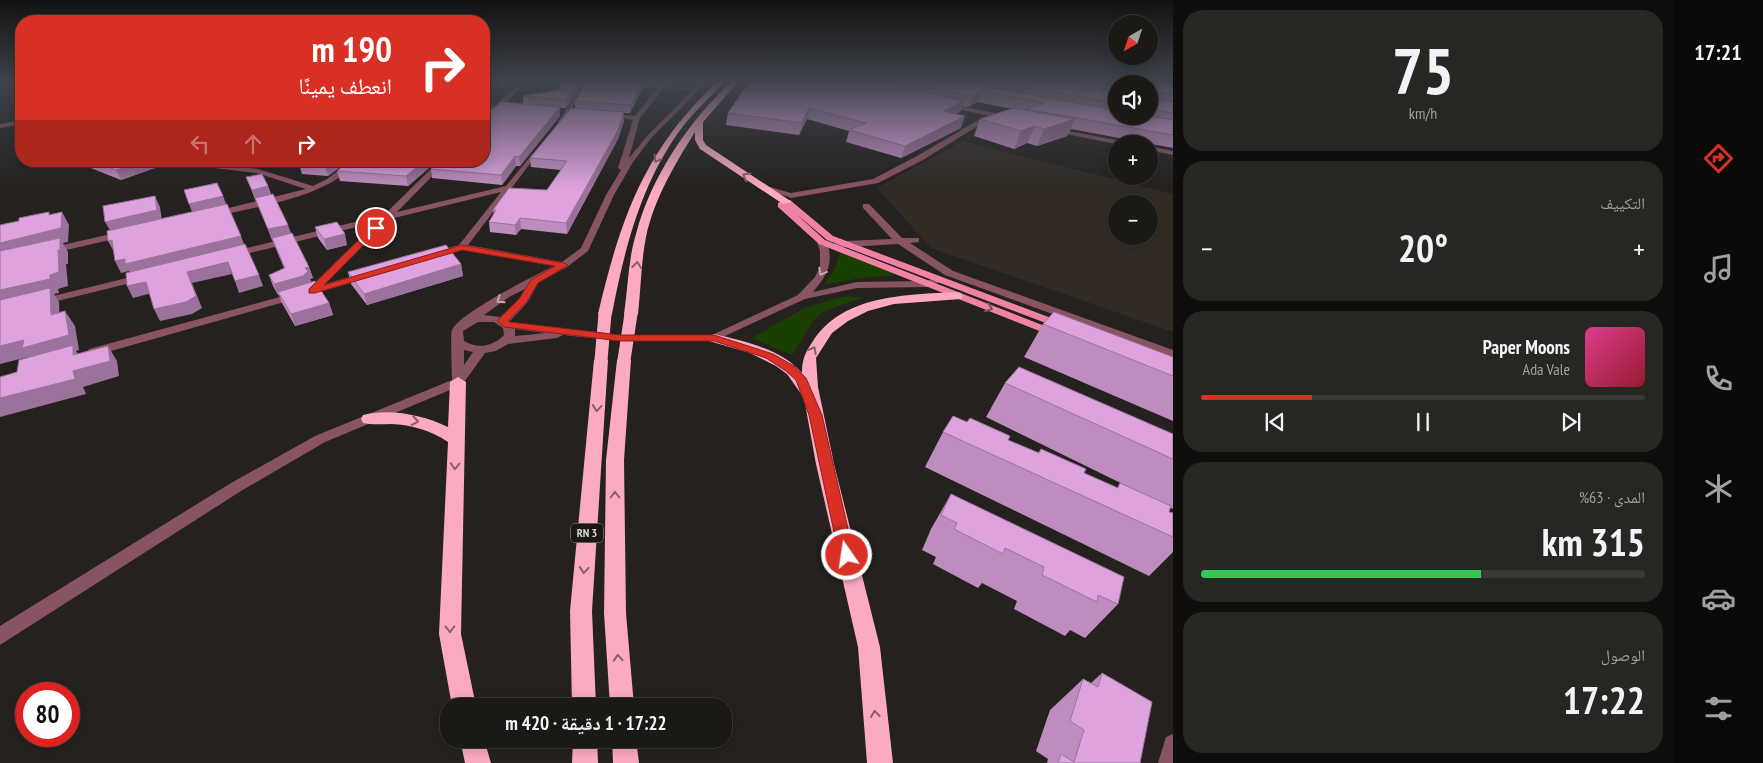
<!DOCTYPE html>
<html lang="ar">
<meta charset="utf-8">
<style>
body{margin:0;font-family:"PT Sans Narrow","Noto Naskh Arabic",sans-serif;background:#282623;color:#f1f3f6;direction:rtl;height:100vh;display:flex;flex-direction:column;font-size:19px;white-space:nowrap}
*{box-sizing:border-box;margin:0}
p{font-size:16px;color:#a0a0a1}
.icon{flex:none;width:28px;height:28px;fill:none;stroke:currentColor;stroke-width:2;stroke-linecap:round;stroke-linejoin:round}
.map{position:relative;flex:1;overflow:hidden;direction:ltr}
.side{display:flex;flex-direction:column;gap:10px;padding:10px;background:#0f0e0c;width:500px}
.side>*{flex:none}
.guide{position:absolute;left:15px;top:15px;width:475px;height:152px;border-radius:20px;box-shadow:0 2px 12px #0003,0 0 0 1px #393835;direction:rtl;background:#d93025;color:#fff;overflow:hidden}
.needle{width:32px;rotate:219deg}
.fabs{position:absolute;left:1108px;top:15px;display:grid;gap:10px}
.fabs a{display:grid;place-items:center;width:50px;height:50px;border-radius:50%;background:#1b1916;box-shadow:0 2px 12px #0003,0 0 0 1px #393835;font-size:25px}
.speed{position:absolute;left:15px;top:682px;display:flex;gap:10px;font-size:25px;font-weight:700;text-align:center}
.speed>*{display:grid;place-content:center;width:65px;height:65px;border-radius:50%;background:#1b1916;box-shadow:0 2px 12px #0003,0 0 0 1px #393835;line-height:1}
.speed .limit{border:8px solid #d22;background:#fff;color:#111}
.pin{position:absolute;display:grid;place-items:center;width:42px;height:42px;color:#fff;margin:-21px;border:2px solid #fff;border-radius:50%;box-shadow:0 1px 5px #0007}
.me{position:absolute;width:55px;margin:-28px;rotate:347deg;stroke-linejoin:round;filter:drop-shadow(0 0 4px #0008)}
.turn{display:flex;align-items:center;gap:18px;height:105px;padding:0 15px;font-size:22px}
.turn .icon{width:65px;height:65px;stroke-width:2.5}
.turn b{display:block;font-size:35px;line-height:42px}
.lanes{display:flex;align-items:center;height:48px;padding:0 15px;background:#0003;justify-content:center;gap:25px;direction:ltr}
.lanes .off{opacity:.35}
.big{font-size:38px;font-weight:700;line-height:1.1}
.side .tile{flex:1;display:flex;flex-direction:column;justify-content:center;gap:8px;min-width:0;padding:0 18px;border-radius:20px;background:#282623}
.side .dial{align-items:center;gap:0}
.dial b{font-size:65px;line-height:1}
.song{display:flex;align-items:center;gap:15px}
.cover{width:60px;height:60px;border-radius:8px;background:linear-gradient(135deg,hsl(330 70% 55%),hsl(350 70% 35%))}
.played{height:5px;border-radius:2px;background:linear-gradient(90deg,#d93025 25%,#393835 25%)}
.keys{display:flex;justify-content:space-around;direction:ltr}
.heat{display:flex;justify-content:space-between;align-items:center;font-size:28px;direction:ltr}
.charge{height:8px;border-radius:4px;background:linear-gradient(90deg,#34c759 63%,#393835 0)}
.trip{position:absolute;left:440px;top:698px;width:292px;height:50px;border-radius:20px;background:#1b1916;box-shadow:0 2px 12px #0003,0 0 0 1px #393835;font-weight:700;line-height:50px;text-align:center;direction:rtl}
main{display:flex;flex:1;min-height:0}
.dock{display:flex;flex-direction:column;width:90px;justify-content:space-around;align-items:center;background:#0b0a09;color:#a0a0a1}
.dock .icon{width:35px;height:35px}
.dock .current{color:#d93025}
.dock b{font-size:22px;color:#f1f3f6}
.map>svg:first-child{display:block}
.built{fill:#312b24;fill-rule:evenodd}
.green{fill:#1a4001}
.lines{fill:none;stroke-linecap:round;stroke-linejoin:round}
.minor{fill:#885363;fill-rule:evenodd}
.major{fill:#f082a6;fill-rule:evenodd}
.highway{fill:#fbaac2;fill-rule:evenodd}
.highway-bridge{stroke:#fbaac2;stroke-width:13}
.wall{fill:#bf8cbf;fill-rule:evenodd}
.shaded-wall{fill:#9b729b}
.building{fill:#dea3de;stroke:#9b729b}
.oneway{stroke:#8a606c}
.oneway2{stroke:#beaaae}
.oneway3{stroke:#854c5e}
.route{fill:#d93025;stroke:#8d1f18}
.labels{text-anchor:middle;stroke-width:5;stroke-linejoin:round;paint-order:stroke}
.shield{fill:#1a1715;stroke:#a19f9d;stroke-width:1}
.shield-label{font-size:12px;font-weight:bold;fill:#dbd9d7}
</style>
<main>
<nav class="dock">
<b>17:21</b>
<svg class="icon current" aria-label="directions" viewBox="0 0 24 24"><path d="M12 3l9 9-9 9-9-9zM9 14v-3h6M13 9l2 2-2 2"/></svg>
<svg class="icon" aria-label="music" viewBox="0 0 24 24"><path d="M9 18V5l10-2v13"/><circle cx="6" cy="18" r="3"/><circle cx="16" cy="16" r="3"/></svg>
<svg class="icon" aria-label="phone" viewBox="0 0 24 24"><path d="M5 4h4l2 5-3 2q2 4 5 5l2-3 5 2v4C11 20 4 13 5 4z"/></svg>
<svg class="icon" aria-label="climate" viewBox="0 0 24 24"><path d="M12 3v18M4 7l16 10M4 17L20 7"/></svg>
<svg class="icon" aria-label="car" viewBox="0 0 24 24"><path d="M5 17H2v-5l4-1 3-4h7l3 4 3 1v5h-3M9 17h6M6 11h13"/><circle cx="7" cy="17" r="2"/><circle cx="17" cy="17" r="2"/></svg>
<svg class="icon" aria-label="filters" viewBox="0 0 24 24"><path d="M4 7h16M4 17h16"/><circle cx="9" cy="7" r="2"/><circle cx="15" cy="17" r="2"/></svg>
</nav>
<section class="side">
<div class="tile dial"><b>75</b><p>km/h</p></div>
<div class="tile"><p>التكييف</p>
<div class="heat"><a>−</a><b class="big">20°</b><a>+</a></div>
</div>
<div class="tile">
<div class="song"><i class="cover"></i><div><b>Paper Moons</b><p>Ada Vale</p></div></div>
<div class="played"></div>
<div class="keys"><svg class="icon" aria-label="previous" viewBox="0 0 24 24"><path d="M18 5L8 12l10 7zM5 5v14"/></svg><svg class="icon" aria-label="pause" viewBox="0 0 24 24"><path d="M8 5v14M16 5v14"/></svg><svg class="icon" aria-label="next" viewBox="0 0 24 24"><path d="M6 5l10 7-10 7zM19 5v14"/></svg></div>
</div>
<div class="tile"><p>المدى · 63%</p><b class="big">315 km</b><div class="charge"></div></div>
<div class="tile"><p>الوصول</p><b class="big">17:22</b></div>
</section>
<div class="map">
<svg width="1173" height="763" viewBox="0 0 1173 763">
<rect width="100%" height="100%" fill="#24211e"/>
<path class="built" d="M963,141L1173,194V332L931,248L877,188ZM1116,204H1149V236H1116Z"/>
<path class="green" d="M840,252L898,275L861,278L824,285L836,267Z
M841,297H864L822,312L813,321L792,355L752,338L805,308Z"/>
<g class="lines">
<path class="minor" d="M520,82H526L504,105L513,106V108H501L484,123V118L493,109L484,111V107L497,104Z
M585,82H590L562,122H558Z
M662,82H667L665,86L696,87L701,82H707L652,137L633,162L614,195L588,251L567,267L539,282L527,303L509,322L620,335H712L798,295L815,277L820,266V251L817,242L822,239L827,242C834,263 827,276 813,292L857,282L926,281L939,276L944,279L943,281L927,287L857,288L805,299L714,341H620L563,335L557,338L508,344L496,351L485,353L462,385L325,442L241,491L0,645V626L231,483L315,436L452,380C452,371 450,335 452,330C461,312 534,276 554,266L462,250L434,258L431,257V253L459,245L501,192L390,219L325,284L367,272L371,273V277L312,294L308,293V289L377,222L233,257L228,254L230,252L384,215L439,161H447L397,212L506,186L540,145L544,147L542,148L468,245L562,262L581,248L606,195L621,170L618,168L633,120L605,115L608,113L635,116L657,88L625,87L623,84L660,85ZM663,89L693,90L648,135L629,158L640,118ZM525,289L519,299L500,317L484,315L509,297ZM478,322H494L503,328L504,335C493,347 477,349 464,341L463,331ZM515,329L546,333L515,336ZM464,350L473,352L464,365Z
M944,103L995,113L998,115L995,117L942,106Z
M994,117L996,120L984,122L923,160L878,183L791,198L766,189L770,187L791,193L873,179L917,156L980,119Z
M21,120V124L0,128V124Z
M1053,128L1126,142L1129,144H1116L1051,131V129Z
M1149,146L1173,151V155L1149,150Z
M156,161H184L258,169L313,186L327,179L351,161H360C322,199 265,204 215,217L211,214L212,212L306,189L257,173Z
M863,204H869L902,238H919V242L910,243L953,271L1173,350V358L945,275L898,244L833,248V244L845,241L892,239L863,208Z
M124,231L127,232V236L49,254L44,251L49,248Z
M143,274L147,275V279L41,305L36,302L37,300Z
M298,292L302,293V297L97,355L93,356L87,352L89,349Z
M1173,734V763H1158L1166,737Z"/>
<path class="major" d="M784,200H790L833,236L1067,324L1069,326L1067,328H1059L827,240L795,213L825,240L1060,332L1062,334L1060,336H1052L819,244L778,207V203Z"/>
<path class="highway" d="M717,82H724C709,99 691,114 678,133C640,187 624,251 612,314L610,317H600L598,314C620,220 644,150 717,82Z
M731,82H738L703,122V140L706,145L792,202L783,204L700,149L695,140V132C675,164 654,199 646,237C641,262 641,288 638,314L636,317H626L624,314C628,288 628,260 636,234C651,177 688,122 731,82Z
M957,292L961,293L963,296L961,299L894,304L868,311L848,321L832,333L816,358L818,387L834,464L880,647L893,763H867L858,647L816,464L804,398L787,374L776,366L750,353L709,341L707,338L714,334C744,341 781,349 802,373C802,359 805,353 813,341C844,294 906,295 957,292Z
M601,356L608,360L592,611L596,706H572L570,611L594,360Z
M624,356L631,360L624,460L626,613L634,706H610L604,613L606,460L617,360Z
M458,377L466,382L461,634L476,706H452L439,634L448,442C430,430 412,425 391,424C382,424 372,425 363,423L361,419L363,415C390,408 424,415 448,427L450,382Z
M460,739H484L491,763H465Z
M573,739H597L598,763H572Z
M612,739H636L639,763H613Z"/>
<path class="highway-bridge" d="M601,360L605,314
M624,360L631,314"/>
</g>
<path class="wall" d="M526,82H584L566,108H560V116L520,166H516L502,185L432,178L431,169L523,104V96L559,90V83L527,84Z
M588,82H642V89L630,113H624V121L618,139L567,234L521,229L516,235L490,232L489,222L494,214L493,210L547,190L561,170L531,167L530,158L575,108V101Z
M749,82H1173V148L1071,129L1067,136L1037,146L1027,143L1014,149L974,136L980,119L1013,109L977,102L968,107L962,106L960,112L955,114L961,128L901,158L846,142L849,131L807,119L799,135L726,125L728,113ZM1116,84H1149V116H1116Z
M73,161H164L166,164L121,180Z
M348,161L328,176L302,174L299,164Z
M349,161H437L408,186L340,181L337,171Z
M246,177L268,186L271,195L291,233L309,267L313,278L310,279L311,282L329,303L333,315L295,326L282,303L279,295H278L273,286L269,275L284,268Z
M315,227L347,245L327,250L318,238Z
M461,264L463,276L367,305L351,284L348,272Z
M1043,324L1173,357V421L1024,357Z
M1005,383L1173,434V509L1170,507L1169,512L1173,513V552L1149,576L925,467L943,432L1038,453L1041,449L1084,473L1117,488L1120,483L1137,491L986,417Z
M951,494L1118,604L1085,638L1070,630L1065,636L1014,609L1017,601L982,583L978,588L933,564L936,557L922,550L931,529Z
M1102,673L1140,763H1047L1048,759L1036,751L1050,710L1083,679L1091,683Z"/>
<path class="shaded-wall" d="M578,82H584L566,108V100Z
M641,82L642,89L630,113L631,105Z
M981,91L977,102L968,107L972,96Z
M964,101L960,112L940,123L944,111Z
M560,107V116L520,166L519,157Z
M809,108L807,119L799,135L802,123Z
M624,112V121L618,139L567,234L566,223Z
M965,116L961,128L901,158L905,146Z
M1075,119L1067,136L1037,146L1044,129Z
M1035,126L1027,143L1014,149L1021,131Z
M515,156L516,166L502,185L501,175Z
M142,161H164L166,164L121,180L116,170Z
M332,161H348L328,176L325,166Z
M424,161H437L408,186L406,176Z
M268,186L272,196L255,200L252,190Z
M155,196L160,207L162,221L111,232L105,222Z
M223,196L227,206L193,214L189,204Z
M62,212L69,225L68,242L63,243L68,252V264H66L68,286L58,289L59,293L54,294L59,302L60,330L0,307V243Z
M520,218L521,229L516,235L515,225Z
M288,225L292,236L272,240L268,229Z
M345,234L347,245L327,250L324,239Z
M241,236L245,247L131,275L129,271L121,273L115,261Z
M112,240L114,252L108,241Z
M228,262L232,274L192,283L202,308L192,314L160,321L154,309L187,272Z
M461,264L463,276L367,305L364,294Z
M309,267L313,278L310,279L312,283L278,292L279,295H278L274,284L305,268Z
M259,275L263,286L239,293L235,281Z
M146,282L152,293L133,298L127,286Z
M329,303L333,315L295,326L291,314Z
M65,311L75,326L79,350L76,351L83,361L108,346L117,361L119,376L83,387L86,394L0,417V398L33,363L28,357L0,364V346L24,340Z"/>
<path class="building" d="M559,82H578L566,100L523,96L560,90Z
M588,82H641L631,105L575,101Z
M749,82H878L964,101L944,111L965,116L905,146L849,130L866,123L809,108L802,123L728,113Z
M904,82H961L1116,110V116H1149L1173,120V135L1026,109L1045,103L981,91L972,96Z
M996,82H1065L1116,92V103Z
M1101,82H1173V94L1154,92L1155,99L1173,102V113L1149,108V84H1116V85Z
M501,102L560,107L519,157L515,156L501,175L431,169L438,161H484V116Z
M571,108L624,112L618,130L566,223L520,218L515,225L489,222L496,210H493L509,188L547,190L567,161L530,158Z
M1014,108L1075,119L1044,129L1035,126L1021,131L980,119Z
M93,161H142L116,170Z
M303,161H332L325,166L299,164Z
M349,161H424L406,176L337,171Z
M262,174L268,186L252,190L246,177Z
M217,183L223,196L189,204L184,190Z
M273,194L288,225L268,229L255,198Z
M155,196L157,210L105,222L103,206Z
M227,204L241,236L125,264V259L115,261L112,240L108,241L107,231Z
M49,212V215L62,212L61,228L0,243V225L19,221V218Z
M337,222L345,234L324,239L315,227Z
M292,233L309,267L305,268L308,271L303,276L274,284L269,275L285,268L272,238Z
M60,238V250H58L59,272L50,275V279L0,290V251Z
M245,244L259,275L235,281L228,262L187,272L196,296L186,302L154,309L146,282L127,286L126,273Z
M446,245L461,264L364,294L348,272Z
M315,281L329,303L291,314L278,292Z
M50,288L51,315L65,311L69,335L22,348L24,340L0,346V300Z
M1054,312L1173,357V376L1043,324Z
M70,346H73V355L108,346L110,361L73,371L75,379L0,398V377L17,372L19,360Z
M1019,367L1173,434V459L1005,383Z
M953,416L967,422L970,418L1010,436L1008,440L1039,453L1041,449L1086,469L1084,473L1118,488L1120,483L1171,506L1169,512L1173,513V537L943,432Z
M951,494L1124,577L1118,604L1098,595L1097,602L1042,575L1044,567L1005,548L1003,554L954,529L957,523L941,515Z
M1102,673L1152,702L1140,763H1058L1061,754L1074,762L1084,730L1070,721L1083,679L1098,687Z"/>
<defs><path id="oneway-chevron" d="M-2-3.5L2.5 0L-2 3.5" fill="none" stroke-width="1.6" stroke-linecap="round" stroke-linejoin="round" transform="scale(1.25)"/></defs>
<g class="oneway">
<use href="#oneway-chevron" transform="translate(657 159) rotate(122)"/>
<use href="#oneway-chevron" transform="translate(746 176) rotate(-150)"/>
<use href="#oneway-chevron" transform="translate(637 265) rotate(-83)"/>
<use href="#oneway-chevron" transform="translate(813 350) rotate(-62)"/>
<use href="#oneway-chevron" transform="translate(597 408) rotate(95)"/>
<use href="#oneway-chevron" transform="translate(415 421) rotate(10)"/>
<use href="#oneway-chevron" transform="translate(455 466) rotate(92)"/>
<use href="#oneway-chevron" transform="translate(615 495) rotate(-90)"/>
<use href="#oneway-chevron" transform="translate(584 570) rotate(95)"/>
<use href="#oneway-chevron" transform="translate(450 629) rotate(89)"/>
<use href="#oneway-chevron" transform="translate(618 658) rotate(-94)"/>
<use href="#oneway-chevron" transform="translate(875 714) rotate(-96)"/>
</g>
<g class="oneway2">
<use href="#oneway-chevron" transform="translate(822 272) rotate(119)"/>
<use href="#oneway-chevron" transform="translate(500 300) rotate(146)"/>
</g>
<use class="oneway3" href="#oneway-chevron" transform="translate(989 308) rotate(21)"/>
<linearGradient id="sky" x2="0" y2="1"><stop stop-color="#141210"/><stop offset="0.43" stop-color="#3f434c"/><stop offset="1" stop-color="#3f434c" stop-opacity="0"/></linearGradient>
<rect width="1173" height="189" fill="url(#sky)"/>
<path class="route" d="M373,226L380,228L324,285L462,245L564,263L568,265L538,283L526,303L508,321L510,322L620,335H714L773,354L794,366L806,378L822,415L854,555L852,560L847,562L841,560L839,555L809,415L796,380L786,371L766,358L714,341H620L504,327L497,321L519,299L531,280L555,266L462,250L315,293H309V289Z"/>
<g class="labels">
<rect class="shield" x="571" y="523.5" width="32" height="19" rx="4"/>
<g class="shield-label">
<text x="587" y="537">RN 3</text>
</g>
</g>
</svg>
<div class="fabs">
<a><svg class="needle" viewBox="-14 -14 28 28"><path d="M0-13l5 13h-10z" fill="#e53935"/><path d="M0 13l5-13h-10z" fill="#a0a0a1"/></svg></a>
<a><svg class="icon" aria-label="sound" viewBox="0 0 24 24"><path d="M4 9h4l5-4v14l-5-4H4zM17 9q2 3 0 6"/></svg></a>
<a>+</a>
<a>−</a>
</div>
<div class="speed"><div class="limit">80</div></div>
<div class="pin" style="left:376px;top:228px;background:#d93025"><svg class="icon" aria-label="arrive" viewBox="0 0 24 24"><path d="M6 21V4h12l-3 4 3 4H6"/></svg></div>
<svg class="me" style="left:847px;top:555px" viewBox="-20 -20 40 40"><circle r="17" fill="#d93025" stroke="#fff" stroke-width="3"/><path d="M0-11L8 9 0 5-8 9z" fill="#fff"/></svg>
<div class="trip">17:22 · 1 دقيقة · 420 m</div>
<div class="guide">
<div class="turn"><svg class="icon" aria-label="right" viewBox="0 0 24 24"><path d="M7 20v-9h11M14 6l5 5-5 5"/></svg><div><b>190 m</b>انعطف يمينًا</div></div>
<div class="lanes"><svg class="icon off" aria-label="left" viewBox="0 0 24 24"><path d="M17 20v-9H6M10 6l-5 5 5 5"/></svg><svg class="icon off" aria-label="ahead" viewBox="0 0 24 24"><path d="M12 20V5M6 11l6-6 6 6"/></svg><svg class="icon" aria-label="right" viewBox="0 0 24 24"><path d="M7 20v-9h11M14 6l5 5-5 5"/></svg></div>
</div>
</div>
</main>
